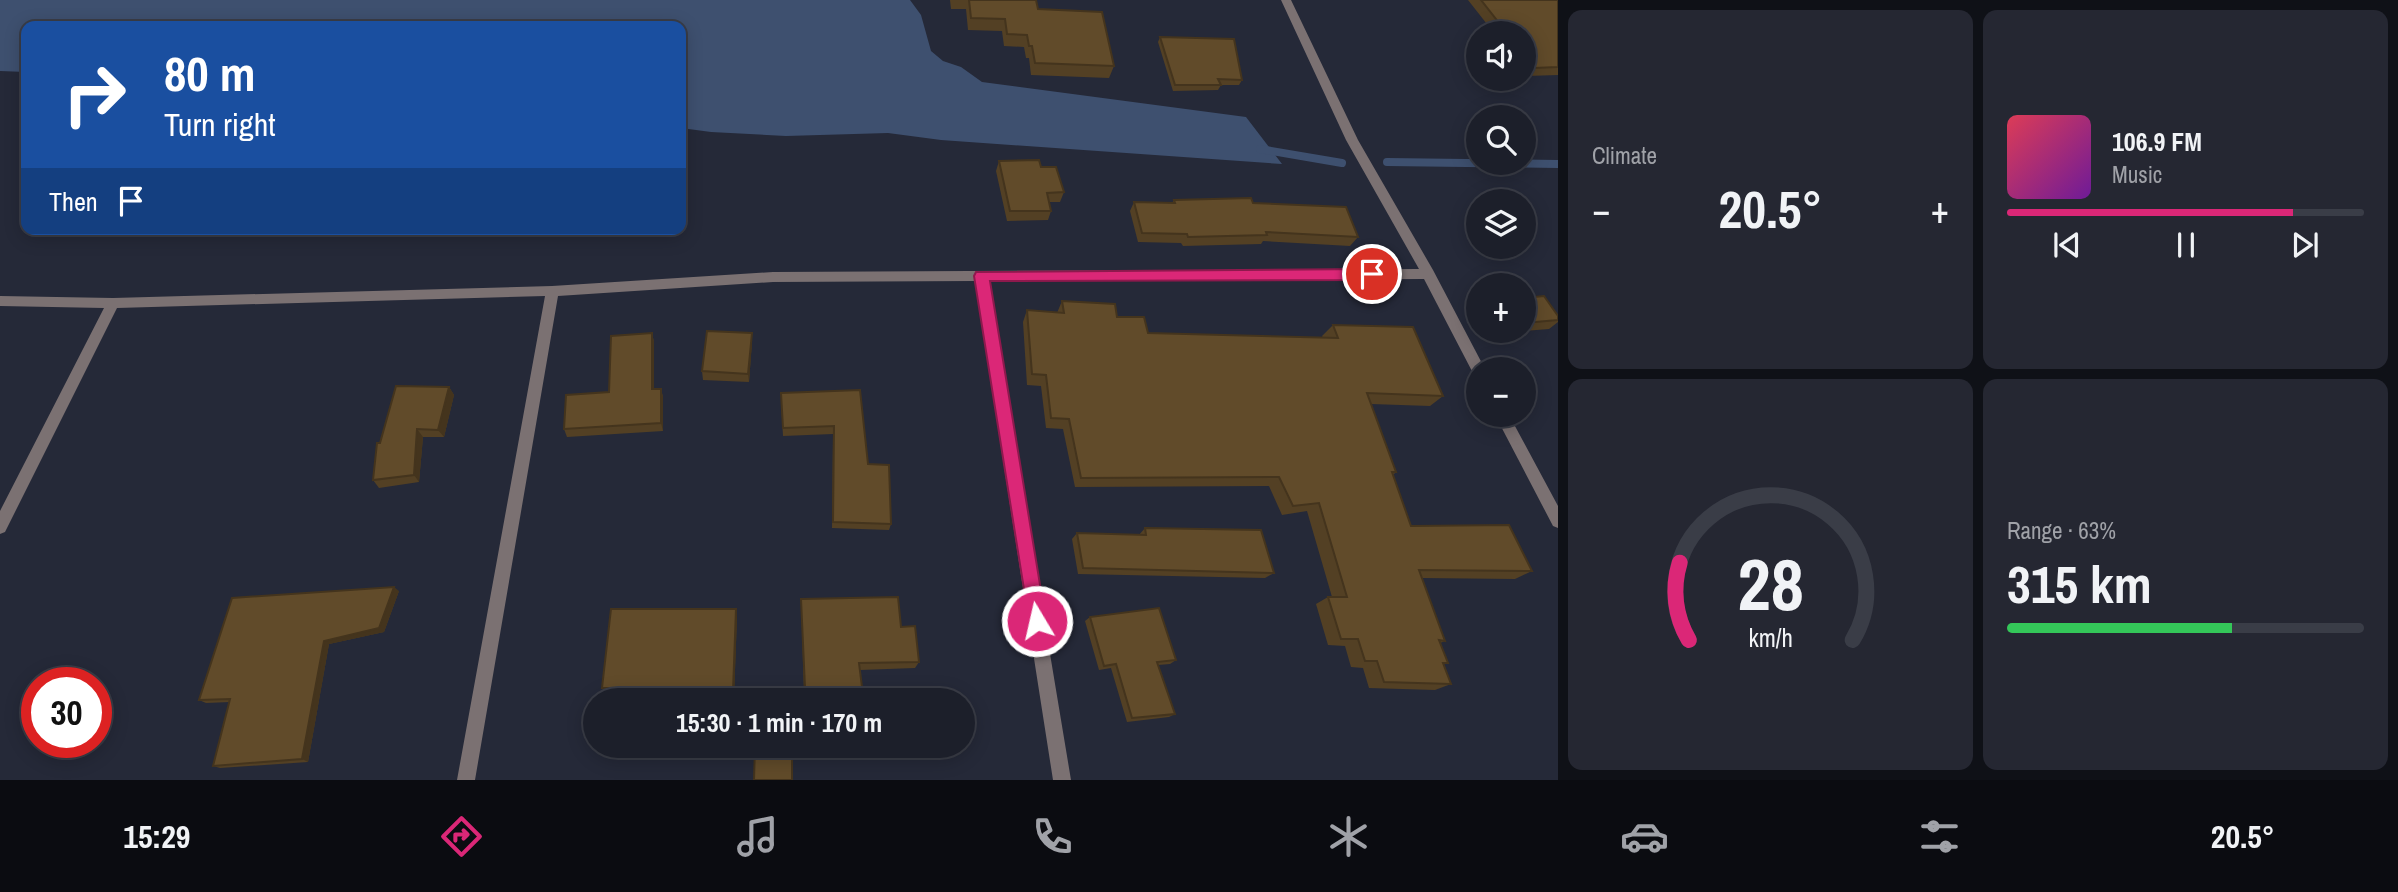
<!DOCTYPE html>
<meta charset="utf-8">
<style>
body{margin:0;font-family:"Archivo Narrow",sans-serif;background:#252732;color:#f1f3f6;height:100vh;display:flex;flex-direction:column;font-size:26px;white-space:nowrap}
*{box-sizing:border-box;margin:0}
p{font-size:23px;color:#a0a2a8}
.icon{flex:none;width:38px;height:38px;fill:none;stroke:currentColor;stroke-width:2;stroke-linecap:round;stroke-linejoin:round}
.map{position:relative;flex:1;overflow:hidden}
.drawer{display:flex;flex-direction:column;gap:10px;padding:10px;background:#0f1117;width:840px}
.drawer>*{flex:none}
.top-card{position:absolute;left:21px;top:21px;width:665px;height:214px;border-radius:14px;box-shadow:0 4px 18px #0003,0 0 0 2px #3a3d47;background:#1a4fa0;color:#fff;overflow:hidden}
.buttons{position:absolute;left:1466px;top:21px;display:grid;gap:14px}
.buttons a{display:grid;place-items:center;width:70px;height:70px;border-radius:50%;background:#1c1f2a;box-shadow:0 4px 18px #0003,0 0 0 2px #3a3d47;font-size:35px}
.speed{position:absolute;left:21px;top:667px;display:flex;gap:14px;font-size:35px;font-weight:700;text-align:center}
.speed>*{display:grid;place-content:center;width:91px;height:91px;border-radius:50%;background:#1c1f2a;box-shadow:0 4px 18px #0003,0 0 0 2px #3a3d47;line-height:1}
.speed .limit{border:10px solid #d22;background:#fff;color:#111}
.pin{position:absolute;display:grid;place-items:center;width:60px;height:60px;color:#fff;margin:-30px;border:4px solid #fff;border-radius:50%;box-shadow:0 2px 7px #0007}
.me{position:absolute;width:77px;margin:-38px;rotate:351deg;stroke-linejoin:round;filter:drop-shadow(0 0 5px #0008)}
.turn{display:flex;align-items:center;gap:24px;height:147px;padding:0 28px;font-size:32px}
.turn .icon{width:91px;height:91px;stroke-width:2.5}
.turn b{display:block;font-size:49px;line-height:60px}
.then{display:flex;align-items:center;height:66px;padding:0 28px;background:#0003;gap:14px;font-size:26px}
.big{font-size:52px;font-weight:700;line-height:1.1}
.drawer .card{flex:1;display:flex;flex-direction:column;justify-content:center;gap:10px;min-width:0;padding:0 24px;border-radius:14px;background:#252732}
.drawer .dial{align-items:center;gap:0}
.dial svg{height:182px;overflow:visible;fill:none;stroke:#3a3d47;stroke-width:7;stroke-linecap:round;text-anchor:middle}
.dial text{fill:#f1f3f6;stroke:none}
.song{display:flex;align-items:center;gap:21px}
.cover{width:84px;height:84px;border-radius:10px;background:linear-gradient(135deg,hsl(350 70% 55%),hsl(280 70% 35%))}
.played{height:7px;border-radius:4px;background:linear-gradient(90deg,#db2777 80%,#3a3d47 80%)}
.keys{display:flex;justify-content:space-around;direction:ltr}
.heat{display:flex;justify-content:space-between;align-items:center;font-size:38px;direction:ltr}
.charge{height:10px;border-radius:5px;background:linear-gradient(90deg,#34c759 63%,#3a3d47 0)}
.drawer .tiles{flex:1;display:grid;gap:10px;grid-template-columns:repeat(2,1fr)}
.trip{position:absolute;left:583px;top:688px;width:392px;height:70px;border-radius:35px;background:#1c1f2a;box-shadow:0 4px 18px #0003,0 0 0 2px #3a3d47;font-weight:700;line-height:70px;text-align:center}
.menu{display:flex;height:112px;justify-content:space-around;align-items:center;background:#0b0c11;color:#a0a2a8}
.menu .icon{width:49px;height:49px}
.menu .active{color:#db2777}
.menu b{font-size:32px;color:#f1f3f6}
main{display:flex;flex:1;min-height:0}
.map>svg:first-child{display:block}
.water{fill:#3e506f}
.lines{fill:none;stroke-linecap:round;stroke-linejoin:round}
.stream{stroke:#3e506f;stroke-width:8}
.minor{fill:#7b7172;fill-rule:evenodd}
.wall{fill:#534024}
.shaded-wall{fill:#44341d}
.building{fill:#614b2a;stroke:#44341d;stroke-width:2}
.route{fill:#db2777;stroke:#8e194d;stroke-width:2}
</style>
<main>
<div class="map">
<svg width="1558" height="780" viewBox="0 0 1558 780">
<rect width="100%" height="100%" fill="#252938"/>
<path class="water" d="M0,0H910L921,15L931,51L943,61L961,67L982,82L1246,117L1282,164L941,140L888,133L786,136L711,132L681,128V26H26V72L0,71Z"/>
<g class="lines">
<path class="stream" d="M1260,149L1342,163
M1387,162L1558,164"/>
<path class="minor" d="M1281,0H1291L1358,140L1433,270L1485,369H1479V377L1474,375L1424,279L988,281L1071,780H1053L975,281L773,282L558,296L475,780H457L545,296L117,308L5,532L0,534V511L104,308L0,306V296L113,298L552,286L773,272L1419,269L1346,140Z
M1495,415H1509L1558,506V528L1553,526Z"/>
</g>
<path class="wall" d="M950,0H1036L1038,9L1114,66L1109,78L1031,75L1029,58H1026L1024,47L1004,46L1002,31L968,30L966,9H951Z
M1468,0H1558V75L1527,76L1524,72V33H1494Z
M1160,37L1242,80L1239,85H1221L1218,90L1173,91L1158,42Z
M999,161L1041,167L1064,192L1060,202H1049L1051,211L1048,220L1007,221L996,171Z
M1174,200L1253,203L1358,237L1350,246L1263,241L1261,244L1183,246L1181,243L1138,242L1130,211L1134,202L1172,203Z
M1524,298L1558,316V322L1549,329L1524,331Z
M1062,301L1117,317L1148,333L1323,338L1322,336L1333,325L1443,396L1430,406L1371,404L1396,472L1393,475L1411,526L1532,571L1515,579L1422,578L1445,641L1440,643L1448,663L1444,664L1451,684L1435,690L1369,688L1363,668L1351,667L1345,646L1328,645L1316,604L1328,597H1332L1307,511L1282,515L1269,486L1075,487L1063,429L1046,428L1041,386L1027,385L1023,322L1027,310L1057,313Z
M1491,331H1523L1493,333Z
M652,333L654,342V389H661L663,397V431L567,437L564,429L609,392Z
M752,342L749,382L703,380L702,371Z
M449,387L454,395L444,437H423L419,482L379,488L373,480L380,443Z
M860,390L868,464L891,524L889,530L832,528L833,434L783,436L781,401Z
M1145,528L1274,573L1265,578L1078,574L1072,539L1077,533L1139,535Z
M399,591L384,632L329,644L308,762L220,768L213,766L230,702L206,703L199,700Z
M801,599L901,627L919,662L915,668L860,670L862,687L859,693L804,695Z
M737,617L734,697L661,699L658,694H607L602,688Z
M1090,617L1176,660L1170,664L1158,665L1175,714L1169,717L1127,722L1111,668L1099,670L1085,621Z"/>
<path class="shaded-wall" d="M652,333L654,342V398L652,389Z
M752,333V342L749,382L748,374Z
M449,387L454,395L444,437L438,430Z
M661,389L663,397V431L661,423Z
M417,429L423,437L419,482L414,475Z
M394,587L399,591L384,632L329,644L308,762L302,759L324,641Z
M736,609L737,617L734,697L733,691Z"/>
<path class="building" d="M969,0H1036L1038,9L1102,12L1114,66L1035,63L1032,46H1029L1027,35L1007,34L1005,19L971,18Z
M1481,0H1558V67L1534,68L1524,55V33H1507Z
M1160,37L1234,39L1242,80L1218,79L1221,85H1175Z
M1039,160L1041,167H1056L1064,192L1047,193L1051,211H1010L999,161Z
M1251,198L1253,203L1346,207L1358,237L1266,232L1267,235L1188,237L1187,234L1142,233L1134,202L1175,203L1174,200Z
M1544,296L1558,316V320L1524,323V298Z
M1062,301L1115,304L1117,317H1144L1148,333L1338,338L1333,325L1413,327L1443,396L1367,393L1396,472H1392L1411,526L1509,525L1532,571L1419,570L1445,641L1439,640L1448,663H1443L1451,684L1384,682L1377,661H1365L1358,639H1341L1328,597H1347L1319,503L1293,506L1279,477L1081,478L1069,419L1051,418L1046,375L1032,374L1027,310L1064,313Z
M707,331L752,333L748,374L702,371Z
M652,333V389H661V423L564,429L566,395L609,392L611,336Z
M396,386L449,387L438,430L417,429L414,475L373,480L377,443H380Z
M860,390L868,464L889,465L891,524L833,522L834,426L783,428L781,393Z
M1145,528L1261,530L1274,573L1083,568L1077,533L1146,535Z
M394,587L379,628L324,641L302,759L213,766L230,699L199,700L232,598Z
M898,597L901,627L915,626L919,662L859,663L862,687L805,688L801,599Z
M1159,608L1176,660L1157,662L1175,714L1132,718L1116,664L1104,666L1090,617Z
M611,609H736L733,691L658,693V688H602Z
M755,746H792V780H754Z"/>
<path class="route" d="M1372,269L1379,274L1372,280L990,281L1046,621L1043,627L1037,630L1030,627L974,276L976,272Z"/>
</svg>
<div class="buttons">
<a><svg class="icon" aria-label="sound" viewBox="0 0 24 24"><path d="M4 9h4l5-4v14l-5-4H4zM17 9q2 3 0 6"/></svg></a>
<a><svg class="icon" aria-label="search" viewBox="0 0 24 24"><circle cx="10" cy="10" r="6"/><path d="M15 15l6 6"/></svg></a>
<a><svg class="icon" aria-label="layers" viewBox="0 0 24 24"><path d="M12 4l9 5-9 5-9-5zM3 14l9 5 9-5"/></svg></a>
<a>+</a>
<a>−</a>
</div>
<div class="speed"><div class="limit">30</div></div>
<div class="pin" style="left:1372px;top:274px;background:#d93025"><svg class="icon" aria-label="arrive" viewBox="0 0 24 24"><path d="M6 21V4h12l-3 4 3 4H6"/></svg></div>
<svg class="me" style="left:1037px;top:621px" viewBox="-20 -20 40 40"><circle r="17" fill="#db2777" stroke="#fff" stroke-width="3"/><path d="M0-11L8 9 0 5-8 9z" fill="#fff"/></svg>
<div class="trip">15:30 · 1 min · 170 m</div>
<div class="top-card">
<div class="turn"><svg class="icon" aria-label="right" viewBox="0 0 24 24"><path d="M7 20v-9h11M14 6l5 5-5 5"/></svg><div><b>80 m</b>Turn right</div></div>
<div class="then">Then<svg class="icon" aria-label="arrive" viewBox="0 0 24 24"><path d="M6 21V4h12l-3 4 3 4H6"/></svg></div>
</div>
</div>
<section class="drawer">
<div class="tiles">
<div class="card"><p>Climate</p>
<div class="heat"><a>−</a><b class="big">20.5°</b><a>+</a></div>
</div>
<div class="card">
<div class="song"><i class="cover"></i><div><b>106.9 FM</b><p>Music</p></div></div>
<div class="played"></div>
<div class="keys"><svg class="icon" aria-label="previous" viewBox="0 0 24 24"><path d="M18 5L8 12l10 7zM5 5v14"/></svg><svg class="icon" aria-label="pause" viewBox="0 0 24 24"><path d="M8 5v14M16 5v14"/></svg><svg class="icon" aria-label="next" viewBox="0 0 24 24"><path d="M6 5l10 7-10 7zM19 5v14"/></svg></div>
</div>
<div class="card dial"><svg viewBox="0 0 100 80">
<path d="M14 69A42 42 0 1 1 86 69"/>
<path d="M14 69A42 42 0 0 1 10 35" stroke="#db2777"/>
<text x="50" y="56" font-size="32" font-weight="700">28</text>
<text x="50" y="72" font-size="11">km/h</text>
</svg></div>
<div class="card"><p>Range · 63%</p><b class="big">315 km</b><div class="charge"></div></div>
</div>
</section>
</main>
<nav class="menu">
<b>15:29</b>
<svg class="icon active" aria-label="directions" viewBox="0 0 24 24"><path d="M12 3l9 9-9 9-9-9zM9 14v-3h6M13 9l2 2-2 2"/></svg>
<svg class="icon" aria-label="music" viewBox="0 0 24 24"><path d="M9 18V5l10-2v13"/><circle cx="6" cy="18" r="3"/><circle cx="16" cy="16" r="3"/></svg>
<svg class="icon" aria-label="phone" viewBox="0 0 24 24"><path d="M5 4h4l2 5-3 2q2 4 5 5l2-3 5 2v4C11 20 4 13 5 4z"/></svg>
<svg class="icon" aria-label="climate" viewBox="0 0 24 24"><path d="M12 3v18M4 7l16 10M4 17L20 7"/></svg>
<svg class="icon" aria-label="car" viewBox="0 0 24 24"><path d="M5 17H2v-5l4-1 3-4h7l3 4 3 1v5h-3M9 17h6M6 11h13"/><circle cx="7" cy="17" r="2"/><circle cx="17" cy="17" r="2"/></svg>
<svg class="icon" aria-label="filters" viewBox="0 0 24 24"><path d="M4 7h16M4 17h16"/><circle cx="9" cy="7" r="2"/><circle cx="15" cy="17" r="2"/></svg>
<b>20.5°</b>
</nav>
